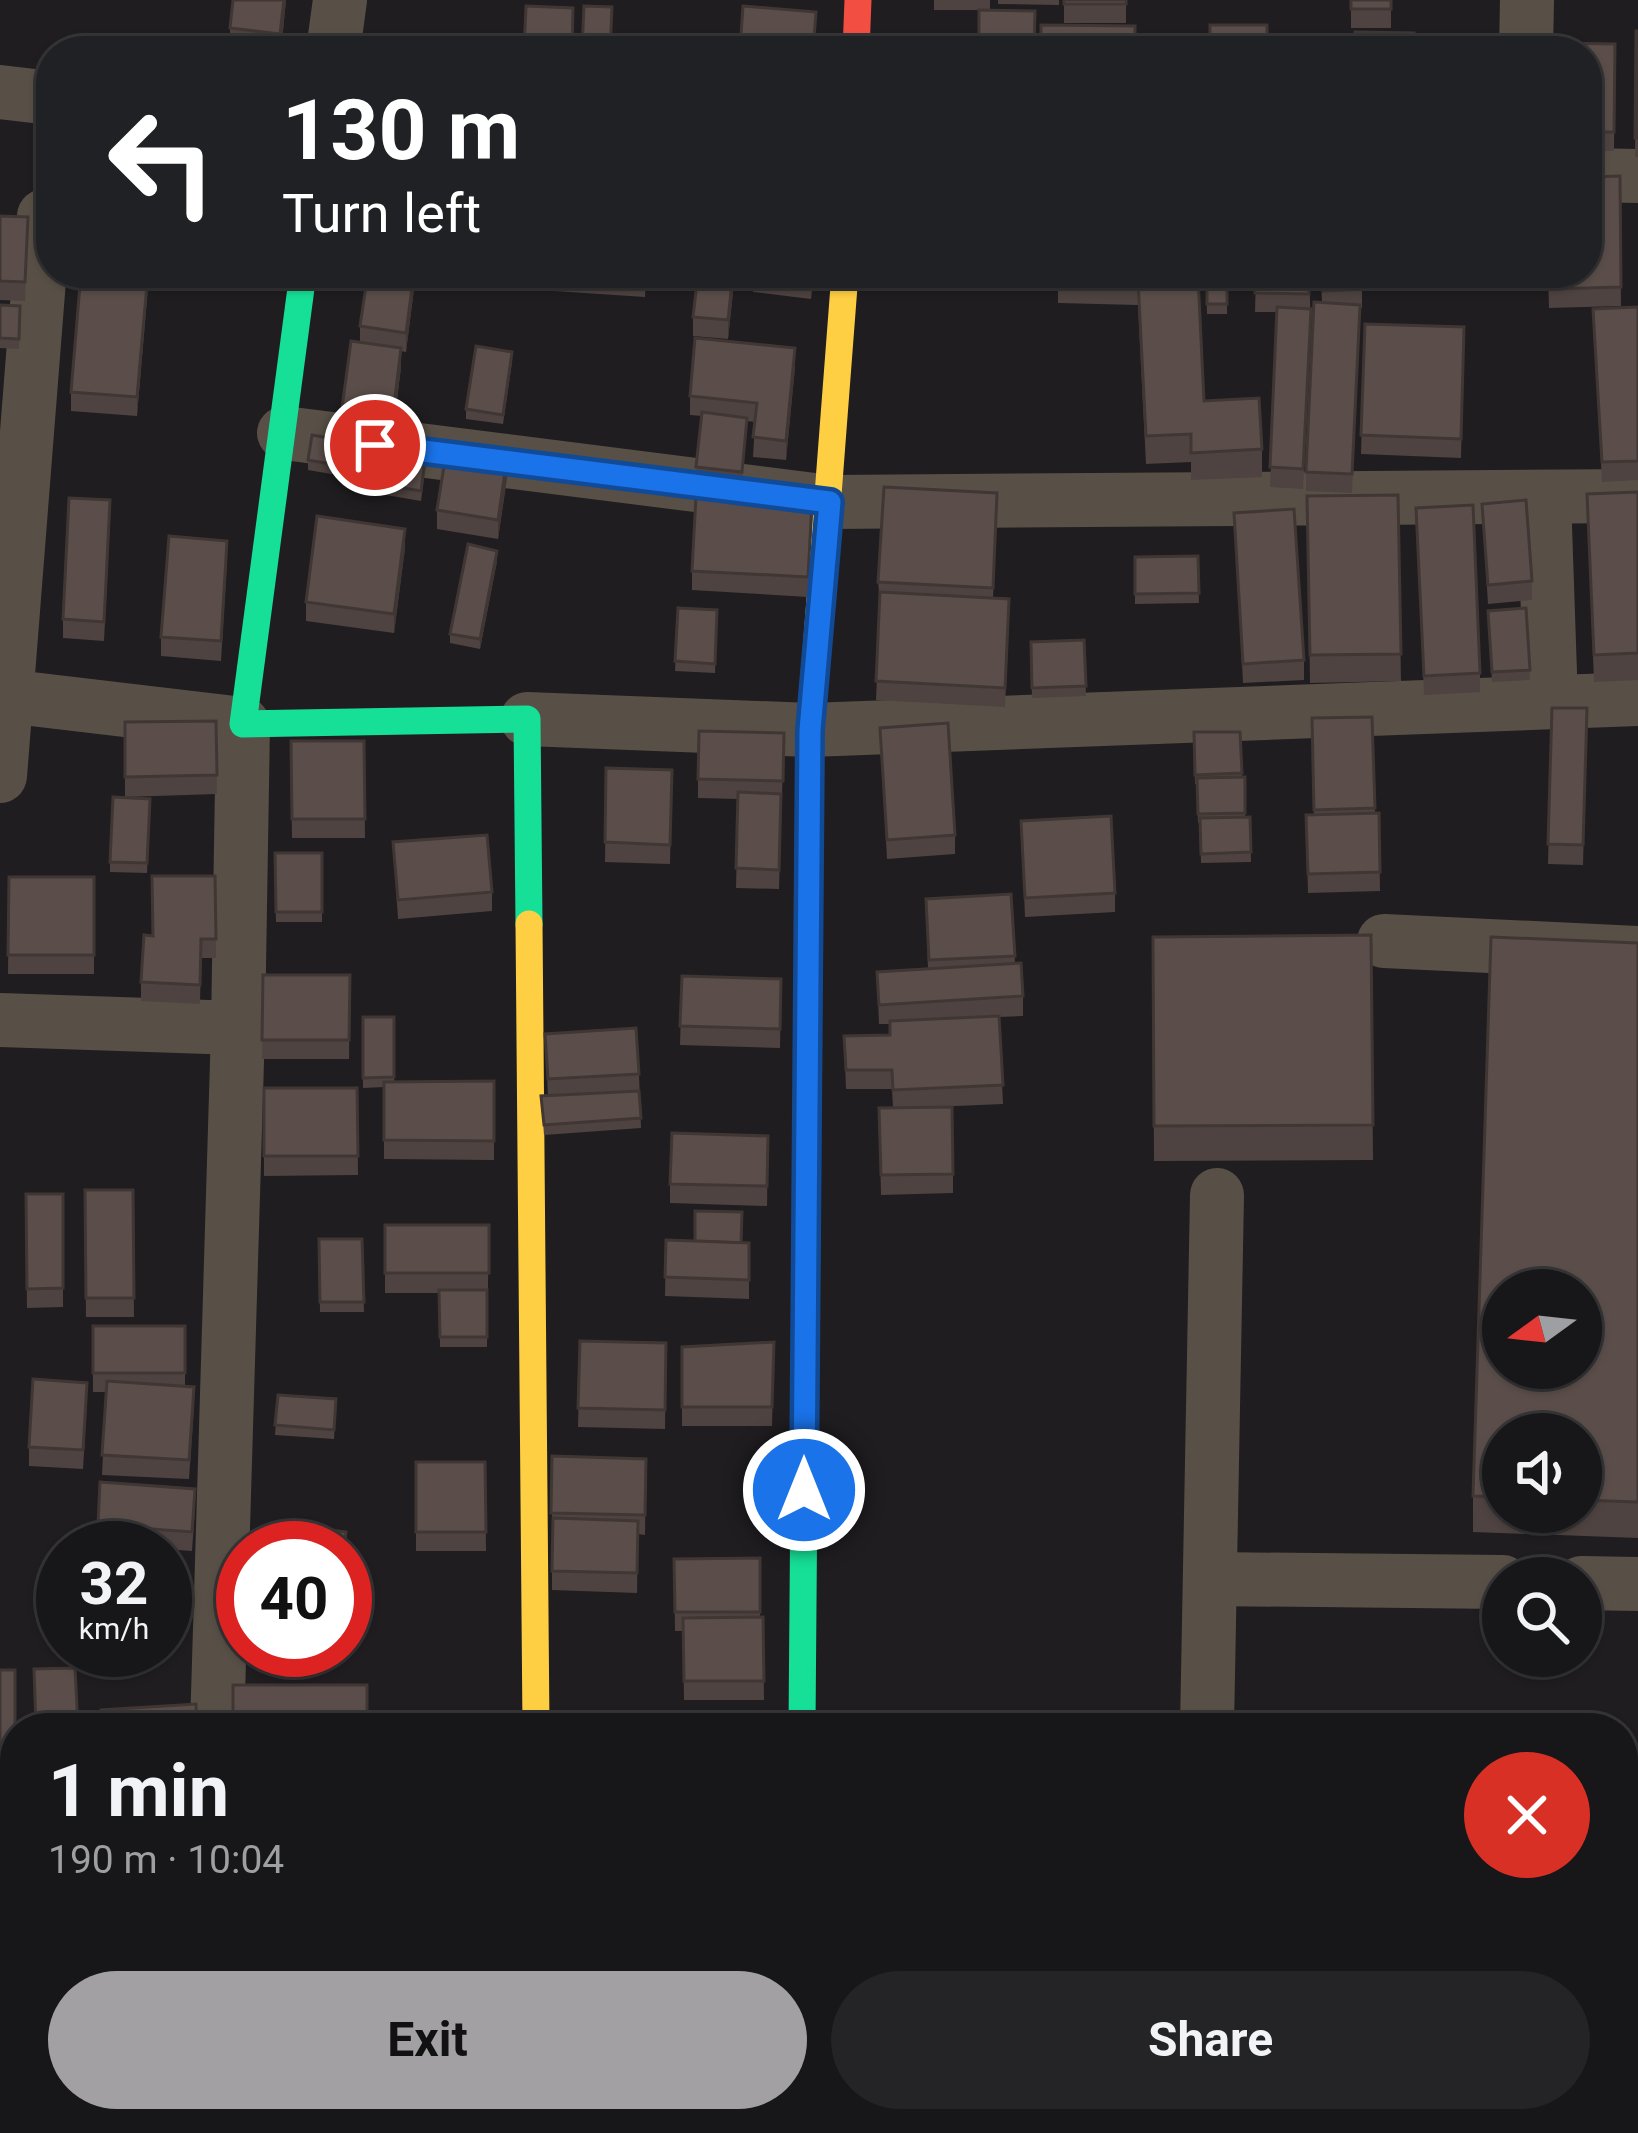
<!DOCTYPE html>
<html lang="en">
<head>
<meta charset="utf-8">
<style>
	:root { --surface:#171618; --page:#242325; --text:#f1f3f6; --muted:#9e9fa2; --line:#363537; --accent:#a2a0a3 }
	body { margin:0; font-family:Roboto,sans-serif; background:var(--page); color:var(--text); height:100vh; display:flex; flex-direction:column; font-size:45px; white-space:nowrap }
	* { box-sizing:border-box; margin:0 }
	p { font-size:39px; color:var(--muted) }
	.icon { flex:none; width:66px; height:66px; fill:none; stroke:currentColor; stroke-width:2; stroke-linecap:round; stroke-linejoin:round }
	.map { position:relative; flex:1; overflow:hidden }
	.panel { position:absolute; left:0px; top:1713px; width:1638px; height:420px; display:flex; flex-direction:column; background:var(--surface); border-radius:48px 48px 0 0; box-shadow:0 3px 9px #0004,0 0 0 3px var(--line) }
	.panel>* { flex:none }
	.hud { position:absolute; left:36px; top:36px; width:1566px; height:252px; border-radius:48px; box-shadow:0 3px 9px #0004,0 0 0 3px var(--line); background:#202124; color:#fff; overflow:hidden }
	.needle { width:78px; rotate:255deg }
	.tools { position:absolute; left:1482px; top:1269px; display:grid; gap:24px }
	.tools a { display:grid; place-items:center; width:120px; height:120px; border-radius:50%; background:var(--surface); box-shadow:0 3px 9px #0004,0 0 0 3px var(--line); font-size:60px }
	.speed { position:absolute; left:36px; top:1521px; display:flex; gap:24px; font-size:60px; font-weight:700; text-align:center }
	.speed>* { display:grid; place-content:center; width:156px; height:156px; border-radius:50%; background:var(--surface); box-shadow:0 3px 9px #0004,0 0 0 3px var(--line); line-height:1 }
	.speed small { font-size:30px; font-weight:400 }
	.speed .limit { border:18px solid #d22; background:#fff; color:#111 }
	.pin { position:absolute; display:grid; place-items:center; width:102px; height:102px; color:#fff; margin:-51px; border:6px solid #fff; border-radius:50%; box-shadow:0 3px 12px #0007 }
	.me { position:absolute; width:132px; margin:-66px; rotate:0deg; stroke-linejoin:round; filter:drop-shadow(0 0 9px #0008) }
	.turn { display:flex; align-items:center; gap:42px; height:252px; padding:0 48px; font-size:54px }
	.turn .icon { width:156px; height:156px; stroke-width:2.5 }
	.turn b { display:block; font-size:84px; line-height:102px }
	.round { display:grid; place-items:center; flex:none; width:126px; height:126px; border-radius:63px; background:var(--page) }
	.head { display:flex; align-items:center; justify-content:space-between; height:204px; padding:0 48px }
	h1 { font-size:72px; font-weight:700; line-height:90px }
	.primary-button { display:flex; gap:24px; margin-top:auto; padding:24px 48px }
	.primary-button a { flex:1; height:138px; border-radius:72px; background:var(--accent); color:#111; font-size:48px; font-weight:700; line-height:138px; text-align:center }
	.primary-button a+a { background:var(--page); color:var(--text) }
	.map>svg:first-child { display:block }
	.lines { fill:none; stroke-linecap:round; stroke-linejoin:round }
	.street { stroke:#585046; stroke-width:54 }
	.fast { stroke:#16e098; stroke-width:27 }
	.slow { stroke:#ffcf43; stroke-width:27 }
	.jam { stroke:#f24e42; stroke-width:27 }
	.wall { fill:#4e4340; fill-rule:evenodd }
	.shaded-wall { fill:#403734 }
	.building { fill:#5b4e4a; stroke:#403734; stroke-width:3; fill-rule:evenodd }
	.route-casing { stroke:#114b97; stroke-width:30 }
	.route { stroke:#1a73e8; stroke-width:21 }
</style>
</head>
<body>
<div class="map">
<svg width="1638" height="2133" viewBox="0 0 1638 2133">
	<rect width="100%" height="100%" fill="#1f1d20"/>
	<g class="lines">
		<g class="street">
			<polyline points="333,51 340,0"/>
			<polyline points="1526,51 1527,0"/>
			<polyline points="0,92 51,98"/>
			<polyline points="1587,175 1638,176"/>
			<polyline points="284,433 830,502 1638,496"/>
			<polyline points="1544,497 1551,702"/>
			<polyline points="527,719 810,730 1638,699"/>
			<polyline points="0,776 44,216"/>
			<polyline points="1384,941 1638,953"/>
			<polyline points="0,1020 238,1028 243,724 6,696"/>
			<polyline points="1210,1579 1503,1582"/>
			<polyline points="1581,1583 1638,1584"/>
			<polyline points="217,1728 238,1028"/>
			<polyline points="1207,1728 1217,1195"/>
			<polyline points="0,1862 15,1860"/>
			<polyline points="273,2118 274,2133"/>
			<polyline points="494,2133 608,2133"/>
			<polyline points="1368,2133 1370,2124 1615,2133"/>
		</g>
		<g class="fast">
			<polyline points="303,273 243,724 527,719 529,924"/>
			<polyline points="802,1728 807,1107"/>
		</g>
		<g class="slow">
			<polyline points="529,924 536,1728"/>
			<polyline points="807,1107 810,730 845,273"/>
			<polyline points="794,2133 795,2118"/>
		</g>
		<polyline class="jam" points="856,51 858,0"/>
	</g>
	<g class="wall">
		<polygon points="286,0 281,51 230,48 230,28"/>
		<rect x="934" y="0" width="56" height="10"/>
		<polygon points="998,0 1059,0 1059,5 998,4"/>
		<rect x="1064" y="0" width="62" height="23"/>
		<rect x="1351" y="0" width="40" height="28"/>
		<polygon points="1636,31 1638,31 1638,157 1635,157"/>
		<polygon points="1615,44 1614,151 1587,151 1587,51"/>
		<polygon points="1620,176 1621,306 1549,308 1548,273"/>
		<polygon points="0,216 28,217 25,301 0,300"/>
		<polygon points="149,273 137,416 71,411 71,392"/>
		<polygon points="414,273 416,273 406,352 401,351 401,367 393,434 342,427 342,408 360,342 360,326"/>
		<polygon points="445,273 512,273 512,280"/>
		<polygon points="554,273 646,273 645,297 554,291"/>
		<polygon points="735,273 728,339 693,336 693,317"/>
		<polygon points="753,273 814,273 811,299 753,292"/>
		<polygon points="1058,273 1153,279 1204,401 1262,449 1262,477 1191,480 1191,462 1146,464 1138,305 1058,303"/>
		<polygon points="1206,273 1227,273 1227,314 1207,314"/>
		<polygon points="1256,273 1309,273 1311,328 1303,489 1270,487 1277,312 1255,312"/>
		<polygon points="1321,273 1362,273 1362,308 1360,308 1352,493 1306,491 1306,472 1322,303"/>
		<polygon points="0,305 20,306 19,349 0,348"/>
		<polygon points="1638,307 1638,480 1602,482 1593,309"/>
		<polygon points="1365,324 1464,327 1461,458 1361,454"/>
		<polygon points="512,362 503,424 466,419 466,409"/>
		<polygon points="795,367 786,460 753,457 755,422 747,421 742,482 696,477 702,416 690,415 690,396"/>
		<polygon points="347,451 343,476 308,470 308,460"/>
		<polygon points="425,470 421,501 374,493 374,483"/>
		<polygon points="508,471 498,539 437,529 437,510"/>
		<polygon points="1638,492 1638,680 1594,682 1587,494"/>
		<polygon points="1398,495 1401,681 1310,683 1307,496"/>
		<polygon points="1482,504 1532,581 1532,600 1488,604"/>
		<polygon points="1416,508 1480,673 1480,692 1424,695"/>
		<polygon points="997,512 993,598 1009,618 1005,707 876,700 880,602 878,582"/>
		<polygon points="1234,513 1304,660 1304,680 1243,683"/>
		<polygon points="110,519 104,641 63,638 63,619"/>
		<polygon points="812,521 808,597 692,590 692,571"/>
		<polygon points="405,548 394,633 306,621 306,602"/>
		<polygon points="1198,556 1199,603 1135,604 1135,557"/>
		<polygon points="227,560 221,661 161,656 161,637"/>
		<polygon points="497,561 480,649 450,643 450,634"/>
		<polygon points="678,608 717,610 715,673 675,671"/>
		<polygon points="1526,608 1530,680 1492,682 1488,611"/>
		<polygon points="1084,640 1086,696 1032,698 1031,642"/>
		<polygon points="1552,708 1587,708 1583,865 1548,864"/>
		<polygon points="1372,717 1375,813 1379,813 1380,891 1308,893 1306,815 1314,815 1312,718"/>
		<polygon points="216,721 217,794 125,797 125,722"/>
		<polygon points="880,728 955,835 955,854 887,859"/>
		<polygon points="1194,732 1240,732 1242,777 1245,777 1245,817 1250,817 1251,862 1201,863 1200,823 1198,823 1197,784 1195,784"/>
		<polygon points="784,733 779,889 736,888 738,799 698,798 698,779"/>
		<polygon points="291,741 364,741 365,838 292,838"/>
		<polygon points="606,768 672,770 670,864 605,862"/>
		<polygon points="150,799 147,873 110,872 110,862"/>
		<polygon points="1021,821 1115,893 1115,912 1025,917"/>
		<polygon points="393,842 492,892 492,911 398,919"/>
		<polygon points="275,853 322,853 322,922 276,922"/>
		<polygon points="215,876 216,958 201,958 200,1004 141,1001 141,982 152,936"/>
		<polygon points="9,877 94,877 94,974 8,974"/>
		<polygon points="1011,894 1015,963 1023,996 1023,1016 999,1017 1003,1104 933,1107 953,1174 953,1193 881,1195 879,1108 893,1108 892,1089 846,1089 844,1036 890,1035 890,1024 879,1024 877,972 928,969 926,899"/>
		<polygon points="1371,935 1373,1160 1154,1161 1153,937"/>
		<path d="M1638,943v595l-165,-6v-36zM1503,1434h78v78h-78z"/>
		<polygon points="263,975 350,975 349,1059 262,1059"/>
		<polygon points="682,976 781,979 780,1048 680,1045"/>
		<polygon points="363,1017 394,1017 394,1082 494,1081 494,1160 384,1159 384,1087 363,1088"/>
		<polygon points="545,1034 639,1074 641,1128 544,1135 541,1096 548,1096"/>
		<polygon points="264,1088 357,1088 358,1175 264,1176"/>
		<polygon points="768,1136 767,1206 670,1203 670,1184"/>
		<polygon points="85,1190 133,1190 134,1317 86,1317"/>
		<polygon points="26,1194 63,1194 63,1307 27,1308"/>
		<polygon points="385,1225 489,1225 487,1347 440,1347 439,1293 385,1293"/>
		<polygon points="319,1239 362,1239 364,1312 320,1312"/>
		<polygon points="666,1240 749,1243 749,1299 665,1296"/>
		<polygon points="93,1326 185,1326 185,1386 194,1406 189,1479 102,1475 106,1392 93,1392"/>
		<polygon points="580,1341 666,1343 665,1429 578,1427"/>
		<polygon points="774,1342 772,1426 682,1426 682,1347"/>
		<polygon points="278,1395 336,1399 334,1439 275,1435"/>
		<polygon points="87,1402 83,1469 29,1466 29,1447"/>
		<polygon points="552,1456 646,1459 645,1535 638,1534 637,1593 552,1590"/>
		<polygon points="416,1462 485,1462 486,1551 416,1551"/>
		<polygon points="195,1508 192,1551 98,1544 98,1525"/>
		<polygon points="760,1558 760,1617 763,1617 764,1700 684,1700 683,1631 675,1631 674,1559"/>
		<polygon points="243,1578 243,1650 322,1650 321,1660 238,1653"/>
		<rect x="0" y="1670" width="15" height="112"/>
		<rect x="0" y="1883" width="15" height="89"/>
		<polygon points="0,1977 10,1977 12,2080 9,2080 0,2133"/>
	</g>
	<g class="shaded-wall">
		<polygon points="284,0 286,0 281,51 280,34"/>
		<polygon points="148,273 149,273 137,416 137,397"/>
		<polygon points="414,273 416,273 406,352 406,333"/>
		<polygon points="733,273 735,273 728,339 728,320"/>
		<polygon points="401,348 401,367 393,434 393,414"/>
		<polygon points="795,348 795,367 786,460 786,441"/>
		<polygon points="508,451 508,471 498,539 498,520"/>
		<polygon points="405,529 405,548 394,633 394,614"/>
		<polygon points="497,551 497,561 480,649 480,639"/>
	</g>
	<g class="building">
		<polygon points="233,0 284,0 280,34 230,28"/>
		<rect x="1064" y="0" width="62" height="4"/>
		<rect x="1351" y="0" width="40" height="9"/>
		<polygon points="526,6 573,8 572,51 524,51"/>
		<polygon points="584,6 612,7 610,51 582,51"/>
		<polygon points="743,6 816,12 813,51 740,51"/>
		<polygon points="979,10 1035,11 1034,51 979,51"/>
		<polygon points="1041,25 1135,26 1135,51 1041,51"/>
		<rect x="1210" y="25" width="57" height="26"/>
		<polygon points="1636,31 1638,31 1638,138 1635,138"/>
		<polygon points="1355,32 1414,33 1413,51 1355,51"/>
		<rect x="912" y="35" width="55" height="16"/>
		<polygon points="1552,43 1615,44 1614,132 1587,132 1587,51 1551,51"/>
		<polygon points="399,45 456,51 399,51"/>
		<polygon points="1620,176 1621,287 1549,289 1549,273 1587,273 1587,177"/>
		<polygon points="0,216 28,217 25,282 0,281"/>
		<polygon points="81,273 148,273 137,397 71,392"/>
		<polygon points="368,273 414,273 406,333 360,326"/>
		<polygon points="572,273 645,273 645,278"/>
		<polygon points="698,273 733,273 728,320 693,317"/>
		<polygon points="755,273 812,273 811,279"/>
		<polygon points="1058,273 1153,273 1153,279 1138,280 1138,286 1058,284"/>
		<rect x="1207" y="273" width="20" height="31"/>
		<polygon points="1256,273 1309,273 1309,294 1255,293"/>
		<polygon points="1322,273 1362,273 1362,289 1323,291"/>
		<polygon points="1198,277 1204,401 1259,398 1262,449 1191,453 1191,434 1146,436 1138,280"/>
		<polygon points="1314,302 1360,305 1352,474 1306,472"/>
		<polygon points="0,305 20,306 19,339 0,338"/>
		<polygon points="1277,307 1311,309 1303,469 1270,467"/>
		<polygon points="1638,307 1638,461 1602,462 1593,309"/>
		<polygon points="1365,324 1464,327 1461,439 1361,435"/>
		<polygon points="695,338 795,348 786,441 753,437 757,403 690,396"/>
		<polygon points="351,341 401,348 393,414 342,408"/>
		<polygon points="476,346 512,352 503,415 466,409"/>
		<polygon points="702,412 747,418 742,472 696,467"/>
		<polygon points="312,435 347,441 343,466 308,460"/>
		<polygon points="448,441 508,451 498,520 437,510"/>
		<polygon points="379,452 425,460 421,491 374,483"/>
		<polygon points="884,487 997,493 993,588 878,582"/>
		<polygon points="1638,492 1638,653 1594,655 1587,494"/>
		<polygon points="1398,495 1401,654 1310,655 1307,496"/>
		<polygon points="696,496 812,502 808,577 692,571"/>
		<polygon points="69,498 110,500 104,622 63,619"/>
		<polygon points="1526,500 1532,581 1488,585 1482,504"/>
		<polygon points="1473,505 1480,673 1424,676 1416,508"/>
		<polygon points="1294,509 1304,660 1243,664 1234,513"/>
		<polygon points="317,516 405,529 394,614 306,602"/>
		<polygon points="169,536 227,541 221,641 161,637"/>
		<polygon points="468,544 497,551 480,639 450,634"/>
		<polygon points="1198,556 1199,593 1135,594 1135,557"/>
		<polygon points="880,592 1009,599 1005,688 876,681"/>
		<polygon points="678,608 717,610 715,664 675,661"/>
		<polygon points="1526,608 1530,670 1492,672 1488,611"/>
		<polygon points="1084,640 1086,686 1032,688 1031,642"/>
		<polygon points="1552,708 1587,708 1583,845 1548,844"/>
		<polygon points="1372,717 1375,808 1314,810 1312,718"/>
		<polygon points="216,721 217,775 125,777 125,722"/>
		<polygon points="948,723 955,835 887,840 880,728"/>
		<polygon points="699,731 784,733 783,781 698,779"/>
		<polygon points="1194,732 1240,732 1242,773 1195,775"/>
		<polygon points="291,741 364,741 365,819 292,819"/>
		<polygon points="606,768 672,770 670,845 605,842"/>
		<polygon points="1245,777 1245,813 1198,814 1197,778"/>
		<polygon points="738,792 781,794 779,870 736,868"/>
		<polygon points="113,797 150,799 147,863 110,862"/>
		<polygon points="1379,813 1380,872 1308,874 1306,815"/>
		<polygon points="1111,816 1115,893 1025,898 1021,821"/>
		<polygon points="1250,817 1251,852 1201,854 1200,818"/>
		<polygon points="487,835 492,892 398,900 393,842"/>
		<polygon points="275,853 322,853 322,912 276,912"/>
		<polygon points="152,876 215,876 216,939 201,939 200,985 141,982 144,935 153,936"/>
		<polygon points="9,877 94,877 94,955 8,955"/>
		<polygon points="1011,894 1015,956 929,960 926,899"/>
		<polygon points="1371,935 1373,1125 1154,1126 1153,937"/>
		<path d="M1491,937l147,6v559l-57,-2v-66h-78v63l-30,-1zM1503,1290h78v78h-78z"/>
		<polygon points="1021,963 1023,996 879,1005 877,972"/>
		<polygon points="263,975 350,975 349,1040 262,1040"/>
		<polygon points="682,976 781,979 780,1029 680,1026"/>
		<polygon points="999,1016 1003,1085 893,1090 892,1070 846,1070 844,1036 890,1035 890,1021"/>
		<polygon points="363,1017 394,1017 394,1077 363,1078"/>
		<polygon points="636,1028 639,1074 548,1079 545,1034"/>
		<polygon points="494,1081 494,1141 384,1140 384,1082"/>
		<polygon points="264,1088 357,1088 358,1156 264,1156"/>
		<polygon points="639,1091 641,1118 544,1125 541,1096"/>
		<polygon points="952,1107 953,1174 881,1175 879,1108"/>
		<polygon points="672,1133 768,1136 767,1186 670,1184"/>
		<polygon points="85,1190 133,1190 134,1298 86,1298"/>
		<polygon points="26,1194 63,1194 63,1288 27,1289"/>
		<polygon points="695,1211 742,1212 741,1243 695,1241"/>
		<rect x="385" y="1225" width="104" height="48"/>
		<polygon points="319,1239 362,1239 364,1302 320,1302"/>
		<polygon points="666,1240 749,1243 749,1280 665,1277"/>
		<polygon points="439,1290 487,1290 487,1337 440,1337"/>
		<rect x="93" y="1326" width="92" height="47"/>
		<polygon points="580,1341 666,1343 665,1410 578,1408"/>
		<polygon points="774,1342 772,1407 682,1407 682,1347"/>
		<polygon points="33,1379 87,1383 83,1450 29,1447"/>
		<polygon points="107,1381 194,1387 189,1460 102,1455"/>
		<polygon points="278,1395 336,1399 334,1430 275,1425"/>
		<polygon points="552,1456 646,1459 645,1515 551,1513"/>
		<polygon points="416,1462 485,1462 486,1532 416,1532"/>
		<polygon points="100,1482 195,1489 192,1532 98,1525"/>
		<polygon points="553,1518 638,1521 637,1573 552,1571"/>
		<polygon points="316,1528 346,1532 344,1548 313,1548"/>
		<polygon points="760,1558 760,1612 675,1612 674,1559"/>
		<polygon points="243,1578 243,1634 238,1634"/>
		<polygon points="763,1617 764,1681 684,1681 683,1618"/>
		<polygon points="75,1668 78,1728 36,1728 34,1669"/>
		<rect x="0" y="1670" width="15" height="93"/>
		<rect x="233" y="1685" width="134" height="43"/>
		<polygon points="196,1704 197,1728 102,1728 101,1710"/>
		<polygon points="407,1719 487,1720 487,1728 408,1728"/>
		<polygon points="759,1721 759,1728 665,1728 665,1724"/>
		<rect x="0" y="1883" width="15" height="70"/>
		<polygon points="0,1977 10,1977 12,2061 0,2061"/>
		<polygon points="0,2075 9,2075 10,2133 0,2133"/>
		<polygon points="48,2118 77,2118 76,2133 47,2133"/>
		<polygon points="117,2118 169,2118 170,2133 117,2133"/>
		<rect x="202" y="2118" width="49" height="15"/>
		<polygon points="1452,2118 1469,2118 1638,2133 1441,2133"/>
	</g>
	<g class="lines">
		<defs>
			<polyline id="route" points="375,445 830,502 810,730 804,1490"/>
		</defs>
		<use href="#route" class="route-casing"/>
		<use href="#route" class="route"/>
	</g>
</svg>
<div class="tools">
<a><svg class="needle" viewBox="-14 -14 28 28"><path d="M0-13l5 13h-10z" fill="#e53935"/><path d="M0 13l5-13h-10z" fill="#9e9fa2"/></svg></a>
<a><svg class="icon" aria-label="sound" viewBox="0 0 24 24"><path d="M4 9h4l5-4v14l-5-4H4zM17 9q2 3 0 6"/></svg></a>
<a><svg class="icon" aria-label="search" viewBox="0 0 24 24"><circle cx="10" cy="10" r="6"/><path d="M15 15l6 6"/></svg></a>
</div>
<div class="speed"><div>32<small>km/h</small></div><div class="limit">40</div></div>
<div class="pin" style="left:375px;top:445px;background:#d93025"><svg class="icon" aria-label="arrive" viewBox="0 0 24 24"><path d="M6 21V4h12l-3 4 3 4H6"/></svg></div>
<svg class="me" style="left:804px;top:1490px" viewBox="-20 -20 40 40"><circle r="17" fill="#1a73e8" stroke="#fff" stroke-width="3"/><path d="M0-11L8 9 0 5-8 9z" fill="#fff"/></svg>
<div class="hud">
<div class="turn"><svg class="icon" aria-label="left" viewBox="0 0 24 24"><path d="M17 20v-9H6M10 6l-5 5 5 5"/></svg><div><b>130 m</b>Turn left</div></div>
</div>
<section class="panel">
<div class="head"><div><h1>1 min</h1><p>190 m · 10:04</p></div><a class="round" style="background:#d93025;color:#fff"><svg class="icon" aria-label="close" viewBox="0 0 24 24"><path d="M6 6l12 12M18 6L6 18"/></svg></a></div>
<div class="primary-button"><a>Exit</a><a>Share</a></div>
</section>
</div>
</body>
</html>
